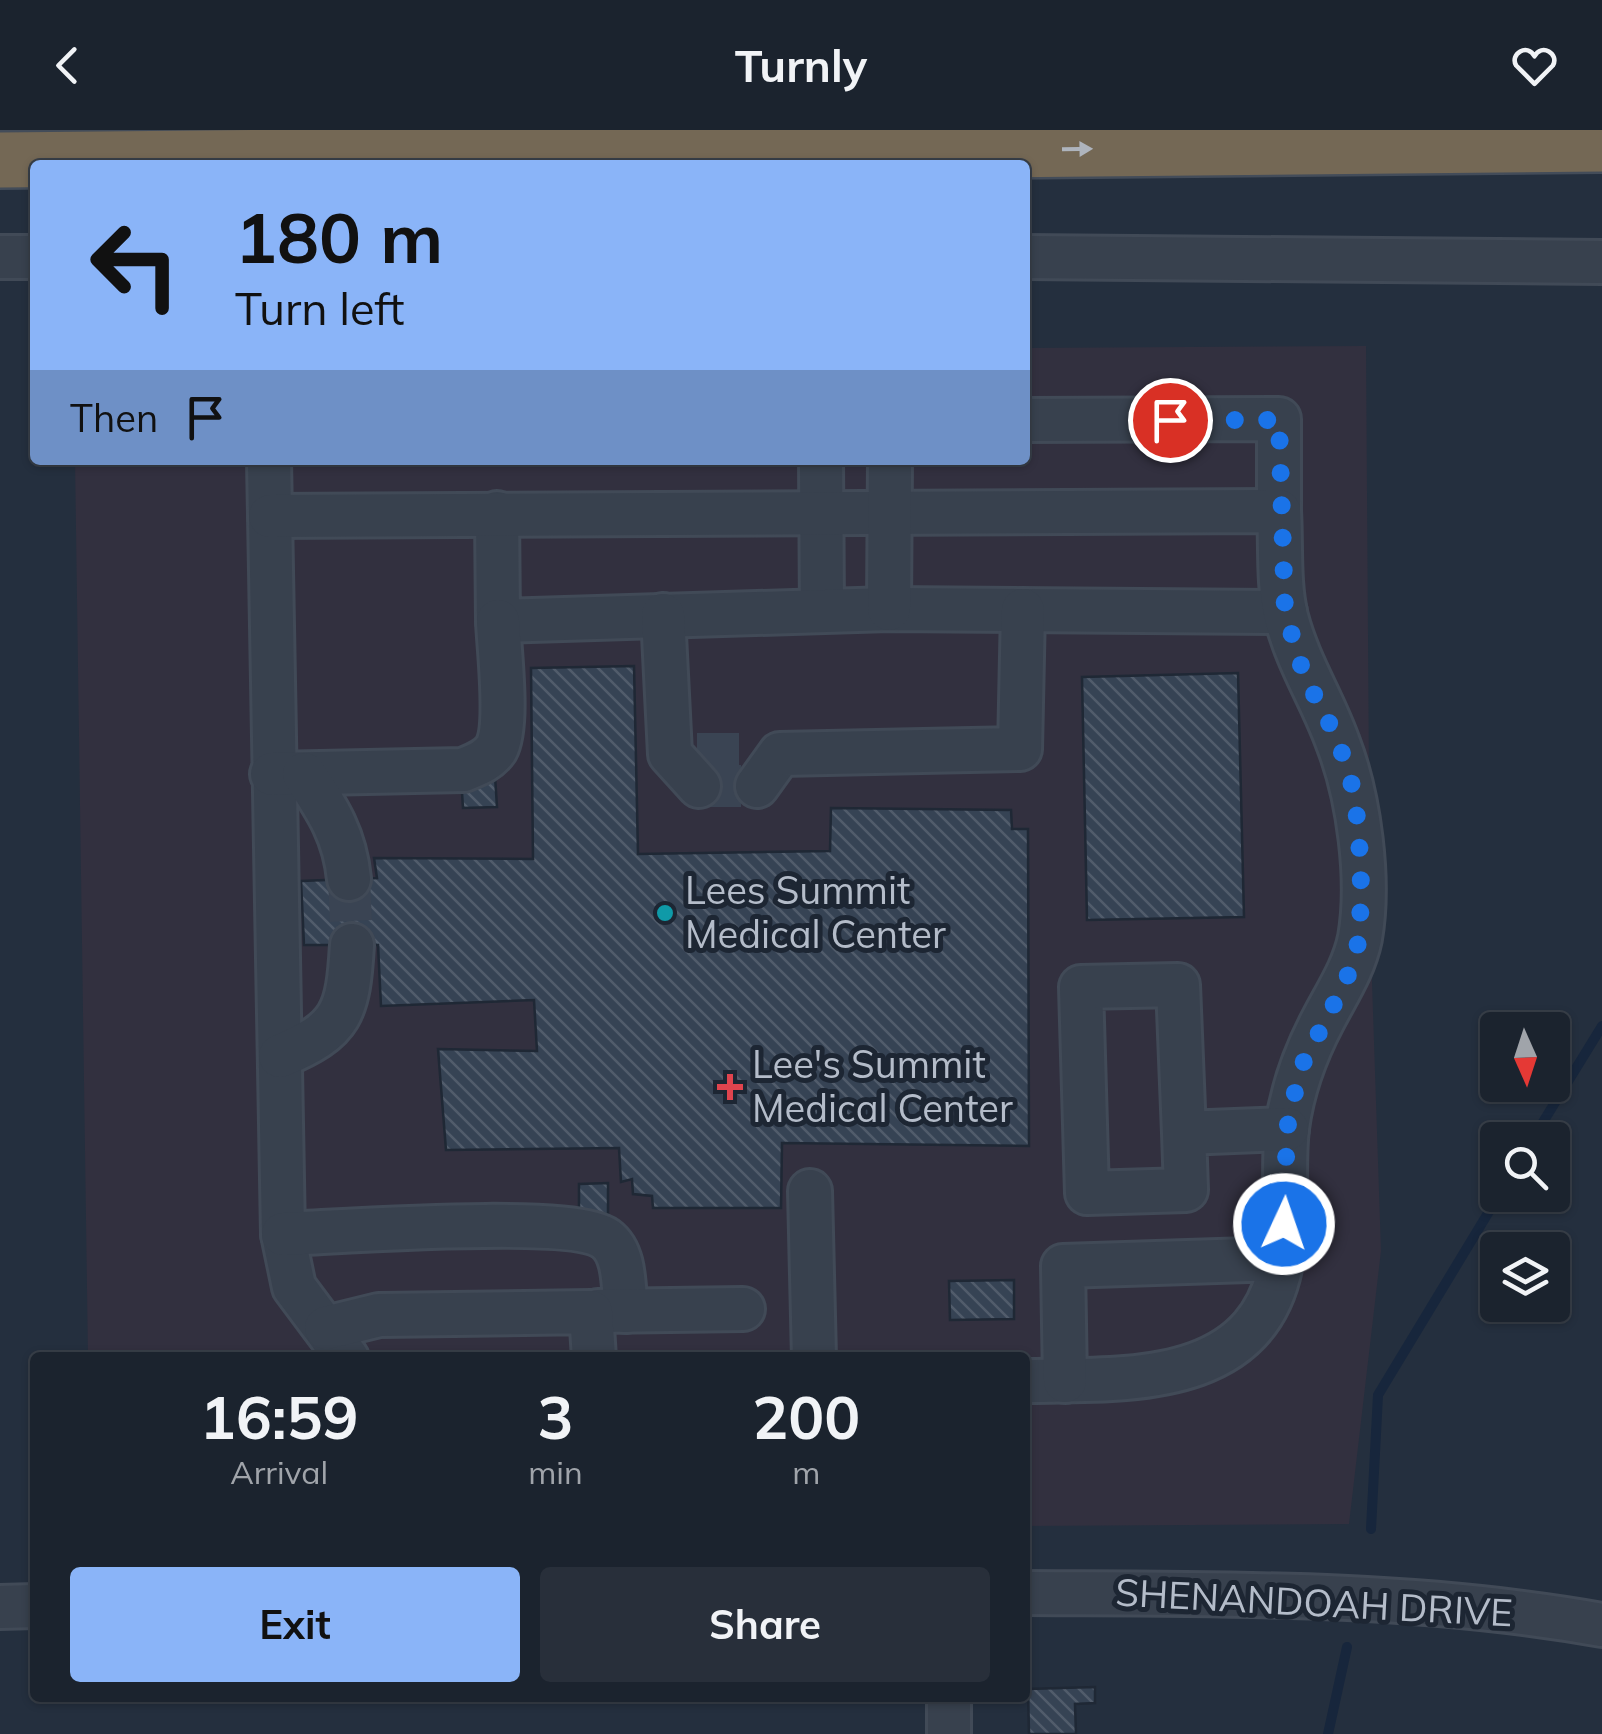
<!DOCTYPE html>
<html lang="en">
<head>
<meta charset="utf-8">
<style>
	:root { --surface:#1b232e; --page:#282f3a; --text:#f1f3f6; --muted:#a0a4aa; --line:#39404a; --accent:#8ab4f8 }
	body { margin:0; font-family:Mulish,sans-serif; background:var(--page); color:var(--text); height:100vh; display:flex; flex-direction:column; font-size:38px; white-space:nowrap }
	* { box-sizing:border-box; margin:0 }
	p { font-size:32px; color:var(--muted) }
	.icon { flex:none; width:55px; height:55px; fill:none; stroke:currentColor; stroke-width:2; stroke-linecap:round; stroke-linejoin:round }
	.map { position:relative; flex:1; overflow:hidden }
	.panel { position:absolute; left:30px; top:1222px; width:1000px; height:350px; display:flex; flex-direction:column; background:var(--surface); border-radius:10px; box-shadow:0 2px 8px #0004,0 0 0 2px var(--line) }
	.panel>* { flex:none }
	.hud { position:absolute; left:30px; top:30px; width:1000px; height:305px; border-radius:10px; box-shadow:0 2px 8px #0004,0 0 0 2px var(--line); background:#8ab4f8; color:#111; overflow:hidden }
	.needle { width:65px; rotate:177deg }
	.controls { position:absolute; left:1480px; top:882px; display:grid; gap:20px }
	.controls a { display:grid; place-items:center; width:90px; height:90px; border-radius:10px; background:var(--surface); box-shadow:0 2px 8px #0004,0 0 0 2px var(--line); font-size:50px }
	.pin { position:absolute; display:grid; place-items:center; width:85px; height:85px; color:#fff; margin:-42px; border:5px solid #fff; border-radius:50%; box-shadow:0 2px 10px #0007 }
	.me { position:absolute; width:110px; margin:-55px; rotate:3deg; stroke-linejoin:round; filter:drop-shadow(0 0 8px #0008) }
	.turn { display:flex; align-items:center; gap:35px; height:210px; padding:0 40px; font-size:45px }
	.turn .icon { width:130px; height:130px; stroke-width:2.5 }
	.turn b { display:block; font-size:70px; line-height:85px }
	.then { display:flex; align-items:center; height:95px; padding:0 40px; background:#0003; gap:20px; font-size:38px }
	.eta { display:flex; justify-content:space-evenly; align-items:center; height:170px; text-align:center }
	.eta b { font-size:60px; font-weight:700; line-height:70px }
	.button { display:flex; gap:20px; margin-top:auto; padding:20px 40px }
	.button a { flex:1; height:115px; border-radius:10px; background:var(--accent); color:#111; font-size:40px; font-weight:700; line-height:115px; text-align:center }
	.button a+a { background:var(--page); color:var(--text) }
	header { display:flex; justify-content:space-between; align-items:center; height:130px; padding:0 40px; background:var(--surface); font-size:45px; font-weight:700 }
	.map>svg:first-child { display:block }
	.medical { fill:#32303f }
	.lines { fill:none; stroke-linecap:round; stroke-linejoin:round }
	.stream { stroke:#17263c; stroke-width:10 }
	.building { fill:url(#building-back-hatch); stroke:#1f2835; stroke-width:2.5 }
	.minor-tunnel { stroke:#3a4453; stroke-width:42; stroke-dasharray:42 21; stroke-linecap:butt }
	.minor-casing { stroke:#414a57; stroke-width:48 }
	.highway-casing { stroke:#434c59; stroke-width:60 }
	.minor { stroke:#38414e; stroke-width:42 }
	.highway { stroke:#746855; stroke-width:55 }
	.oneway { fill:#aeb4bd }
	.route { stroke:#1a73e8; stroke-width:18; stroke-dasharray:0 32.4 }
	.culture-dot { fill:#0f9aa8; stroke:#1d2633; stroke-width:4 }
	.health-dot { fill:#e0444e; stroke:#1d2633; stroke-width:4 }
	.labels { text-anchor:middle; stroke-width:10; stroke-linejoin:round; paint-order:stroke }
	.poi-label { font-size:38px; fill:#b4bcc9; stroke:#1d2633; text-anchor:start }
	.street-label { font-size:38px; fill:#b4bcc9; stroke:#1d2633 }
</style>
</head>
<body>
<header><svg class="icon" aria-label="back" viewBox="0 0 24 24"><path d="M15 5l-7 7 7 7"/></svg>Turnly<svg class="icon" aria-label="heart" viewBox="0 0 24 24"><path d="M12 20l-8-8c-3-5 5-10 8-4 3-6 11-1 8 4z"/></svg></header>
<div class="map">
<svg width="1602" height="1604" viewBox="0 0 1602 1604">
	<defs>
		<pattern id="building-back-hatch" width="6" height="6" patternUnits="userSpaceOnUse" patternTransform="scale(2.5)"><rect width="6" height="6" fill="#364354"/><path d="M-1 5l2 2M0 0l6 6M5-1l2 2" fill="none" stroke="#515c6b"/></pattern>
	</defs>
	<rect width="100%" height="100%" fill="#242f3e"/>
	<polygon class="medical" points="1366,216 1370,792 1381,1121 1349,1394 1025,1396 1025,1228 88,1227 75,330 1025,330 1025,218"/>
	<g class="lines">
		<g class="stream">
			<polyline points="1532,1010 1602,896"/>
			<polyline points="1371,1399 1378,1265 1499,1065"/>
			<polyline points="1328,1604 1347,1517"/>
		</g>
	</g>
	<g class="building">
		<polygon points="634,536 638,724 830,721 831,678 1011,680 1012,699 1028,699 1029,1016 782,1013 781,1078 653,1078 652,1066 633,1064 632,1049 621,1052 619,1018 446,1020 438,919 537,921 534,870 381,876 378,815 304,815 301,751 377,748 374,728 533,729 531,538"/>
		<polygon points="1238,543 1244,787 1087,790 1082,547"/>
		<polygon points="495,646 497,677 463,678 461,647"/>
		<polygon points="608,1053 608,1086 579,1086 579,1054"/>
		<polygon points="1014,1150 1014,1189 950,1190 949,1151"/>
		<polygon points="1095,1557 1095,1573 1075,1574 1076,1604 1029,1604 1028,1559"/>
	</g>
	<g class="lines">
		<g class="minor-tunnel">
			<polyline points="697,624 756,624"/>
			<polyline points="699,656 757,656"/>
			<polyline points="349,749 352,815"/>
		</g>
		<defs>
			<g id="minor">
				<polyline points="0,127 35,127"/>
				<polyline points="1025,127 1602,132"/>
				<polyline points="1025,290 1279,289 1279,381"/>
				<polyline points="269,330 283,1104 294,1157 347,1228"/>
				<polyline points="821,330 822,480"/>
				<polyline points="497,383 498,491 889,479 1285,482"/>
				<path d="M270,386l1009,-5c2,34 -1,73 7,106 13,49 36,81 52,126 21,54 32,137 22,195 -6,30 -23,55 -37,82 -18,34 -31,70 -36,108 -5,42 2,86 -5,129 -20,132 -154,122 -257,124"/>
				<polyline points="889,479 890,330"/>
				<polyline points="663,485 670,624 699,656"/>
				<path d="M272,644l191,-4c12,-5 25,-9 33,-21 13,-23 3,-100 2,-128"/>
				<path d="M304,644c24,36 41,62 45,105"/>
				<polyline points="757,656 780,624 1020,619 1023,480"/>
				<path d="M280,926c63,-26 68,-44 72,-111"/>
				<polyline points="1184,1003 1186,1060 1087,1063 1081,857 1178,855 1184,1003 1287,999"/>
				<polyline points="810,1061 814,1228"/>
				<path d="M283,1104c55,-2 289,-20 323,5 20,15 17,49 20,72"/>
				<polyline points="598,1181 743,1179"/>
				<polyline points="326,1198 379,1185 591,1182 594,1228"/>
				<polyline points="1065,1251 1063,1136 1282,1129"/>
				<path d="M1025,1463c193,1 387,-2 577,32"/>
				<polyline points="0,1477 35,1476"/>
				<polyline points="949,1568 949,1604"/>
			</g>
			<polyline id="highway" points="0,30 1602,14"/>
		</defs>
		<use href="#minor" class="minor-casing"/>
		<use href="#highway" class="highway-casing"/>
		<use href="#minor" class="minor"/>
		<use href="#highway" class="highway"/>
	</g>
	<defs><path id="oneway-solid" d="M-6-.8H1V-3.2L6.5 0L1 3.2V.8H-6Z" transform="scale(2.5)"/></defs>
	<use class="oneway" href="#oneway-solid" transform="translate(1077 19) rotate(-1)"/>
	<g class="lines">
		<polyline class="route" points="1170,290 1279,290 1285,482 1304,545 1338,610 1355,665 1361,736 1360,807 1346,851 1300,939 1287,999 1284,1094"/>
	</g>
	<circle class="culture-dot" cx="665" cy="783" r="10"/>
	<path class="health-dot" d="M725 942h10v10h10v10h-10v10h-10v-10h-10v-10h10z"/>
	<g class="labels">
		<g class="poi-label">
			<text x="685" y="774">Lees Summit<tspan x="685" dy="44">Medical Center</tspan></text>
			<text x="752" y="948">Lee's Summit<tspan x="752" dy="44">Medical Center</tspan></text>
		</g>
		<g class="street-label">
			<text transform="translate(1314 1473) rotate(3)" y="13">SHENANDOAH DRIVE</text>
		</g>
	</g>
</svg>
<div class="controls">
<a><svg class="needle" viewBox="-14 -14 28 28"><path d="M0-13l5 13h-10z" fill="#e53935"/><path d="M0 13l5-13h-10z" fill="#a0a4aa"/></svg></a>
<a><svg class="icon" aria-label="search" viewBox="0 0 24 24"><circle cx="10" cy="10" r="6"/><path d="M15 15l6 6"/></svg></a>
<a><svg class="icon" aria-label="layers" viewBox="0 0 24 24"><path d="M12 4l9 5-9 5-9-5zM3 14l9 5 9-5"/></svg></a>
</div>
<div class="pin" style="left:1170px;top:290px;background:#d93025"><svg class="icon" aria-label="arrive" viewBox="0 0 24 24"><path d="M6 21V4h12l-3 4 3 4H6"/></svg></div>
<svg class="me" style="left:1284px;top:1094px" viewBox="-20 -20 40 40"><circle r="17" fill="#1a73e8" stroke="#fff" stroke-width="3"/><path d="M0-11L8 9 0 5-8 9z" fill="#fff"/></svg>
<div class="hud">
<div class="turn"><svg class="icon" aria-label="left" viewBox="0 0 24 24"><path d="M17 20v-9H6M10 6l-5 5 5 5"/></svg><div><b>180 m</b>Turn left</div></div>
<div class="then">Then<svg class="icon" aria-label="arrive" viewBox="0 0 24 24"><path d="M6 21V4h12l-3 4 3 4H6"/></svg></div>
</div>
<section class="panel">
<div class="eta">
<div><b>16:59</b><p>Arrival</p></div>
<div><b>3</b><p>min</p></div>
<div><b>200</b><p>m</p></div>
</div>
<div class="button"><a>Exit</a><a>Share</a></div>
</section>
</div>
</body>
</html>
